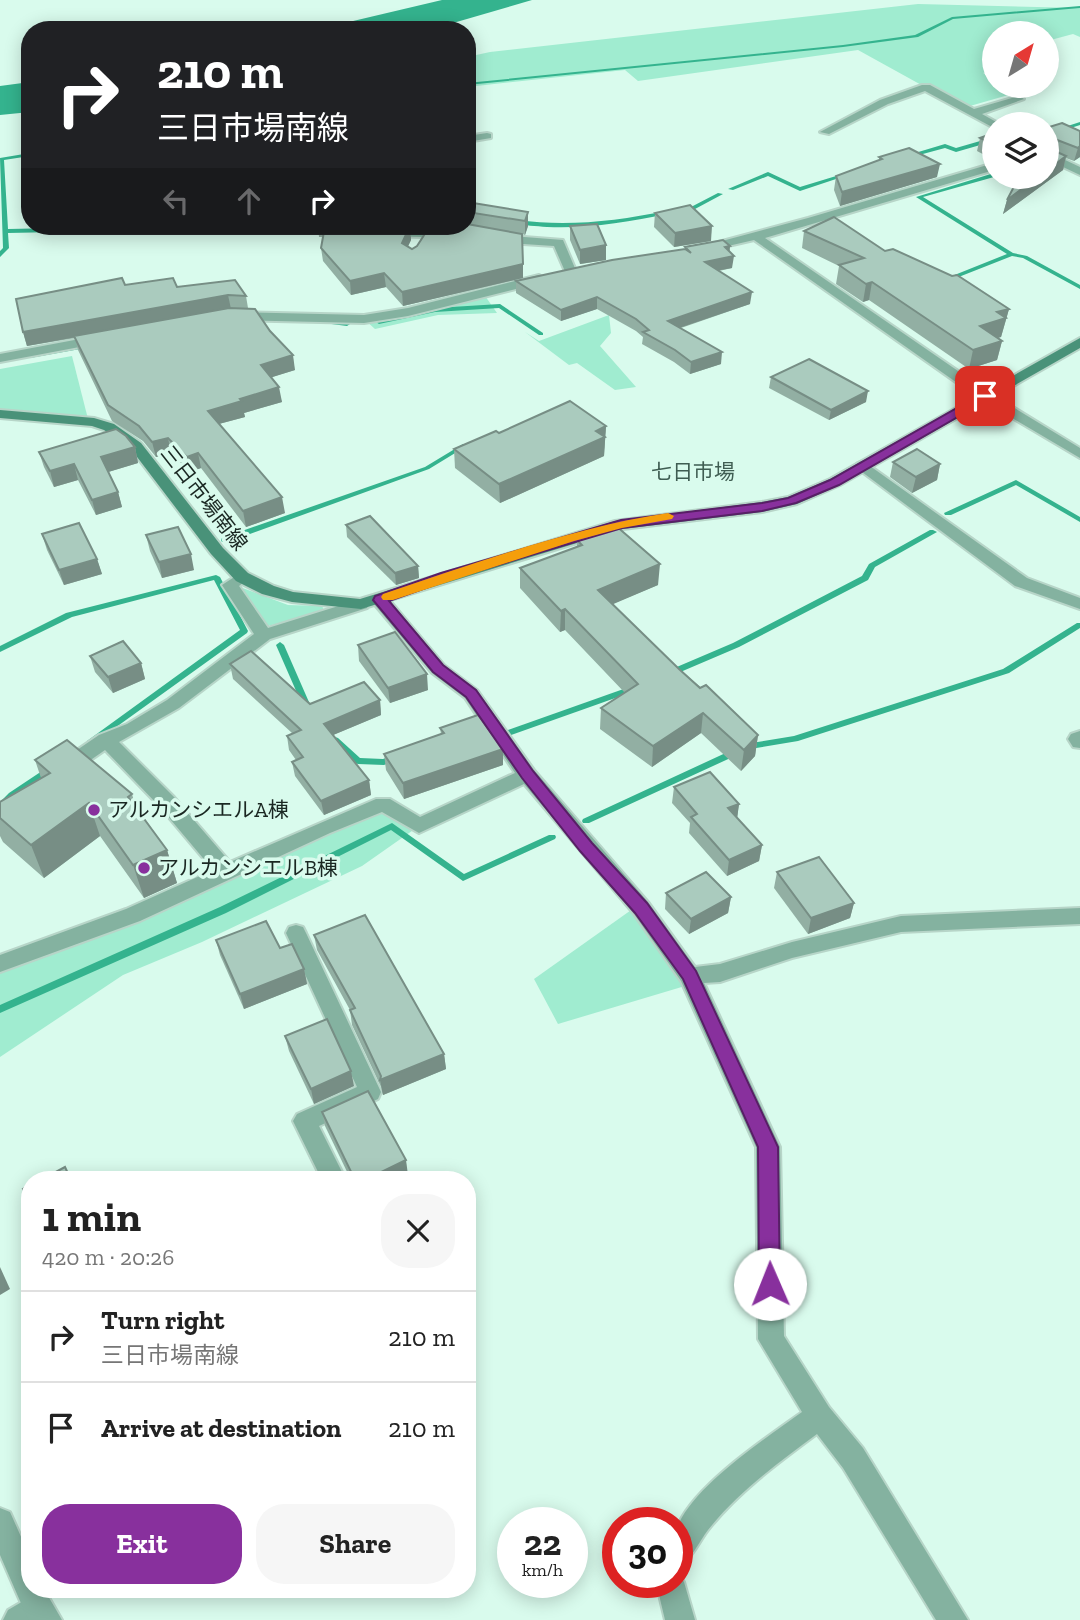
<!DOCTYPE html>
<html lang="en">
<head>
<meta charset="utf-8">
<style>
	:root { --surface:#fff; --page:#f6f6f6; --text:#222; --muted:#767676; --line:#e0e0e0; --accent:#88309d }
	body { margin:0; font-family:"Zilla Slab","Noto Sans JP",serif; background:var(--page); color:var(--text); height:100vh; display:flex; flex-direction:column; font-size:26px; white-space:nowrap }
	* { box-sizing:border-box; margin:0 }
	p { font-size:23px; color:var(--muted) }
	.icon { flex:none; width:38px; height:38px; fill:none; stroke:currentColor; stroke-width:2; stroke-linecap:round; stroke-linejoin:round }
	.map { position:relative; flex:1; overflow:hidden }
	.drawer { position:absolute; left:21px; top:1171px; width:455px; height:427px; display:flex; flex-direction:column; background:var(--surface); border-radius:28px; box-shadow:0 4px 18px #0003 }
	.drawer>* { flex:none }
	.top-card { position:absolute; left:21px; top:21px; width:455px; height:214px; border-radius:28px; box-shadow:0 4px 18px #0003; background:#202124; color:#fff; overflow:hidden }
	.needle { width:46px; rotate:37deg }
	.tools { position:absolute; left:982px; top:21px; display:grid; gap:14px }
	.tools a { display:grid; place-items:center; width:77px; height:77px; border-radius:50%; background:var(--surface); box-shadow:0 4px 18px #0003; font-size:35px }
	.speed { position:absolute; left:497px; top:1507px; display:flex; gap:14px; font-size:35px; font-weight:700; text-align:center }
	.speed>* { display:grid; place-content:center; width:91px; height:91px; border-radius:50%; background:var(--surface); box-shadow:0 4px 18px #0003; line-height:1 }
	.speed small { font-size:18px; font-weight:400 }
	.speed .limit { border:10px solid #d22; background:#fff; color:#111 }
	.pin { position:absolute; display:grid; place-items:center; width:60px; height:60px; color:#fff; margin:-30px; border-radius:14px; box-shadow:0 4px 10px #0006 }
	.me { position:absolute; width:77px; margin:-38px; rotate:359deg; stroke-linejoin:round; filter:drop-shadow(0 0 5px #0008) }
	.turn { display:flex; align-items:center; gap:24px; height:147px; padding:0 21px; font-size:32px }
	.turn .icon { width:91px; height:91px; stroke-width:2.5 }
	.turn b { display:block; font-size:49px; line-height:60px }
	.lanes { display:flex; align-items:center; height:66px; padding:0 21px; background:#0003; justify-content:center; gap:35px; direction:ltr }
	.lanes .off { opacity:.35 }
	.round { display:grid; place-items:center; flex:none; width:74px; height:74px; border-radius:28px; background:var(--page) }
	.overview { display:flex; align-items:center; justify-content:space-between; height:119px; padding:0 21px }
	h1 { font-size:42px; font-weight:700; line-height:52px }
	.action { display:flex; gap:14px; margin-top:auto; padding:14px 21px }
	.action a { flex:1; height:80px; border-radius:28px; background:var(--accent); color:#fff; font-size:28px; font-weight:700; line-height:80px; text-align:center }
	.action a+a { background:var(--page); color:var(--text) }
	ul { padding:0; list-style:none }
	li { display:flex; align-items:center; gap:21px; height:91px; padding:0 21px; border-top:2px solid var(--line) }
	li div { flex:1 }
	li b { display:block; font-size:26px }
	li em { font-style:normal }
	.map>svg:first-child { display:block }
	.green { fill:#a0ecd0 }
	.water { fill:#34b38e }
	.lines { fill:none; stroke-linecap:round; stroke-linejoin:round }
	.stream { fill:#34b38e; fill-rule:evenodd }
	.minor-casing { stroke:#b7d5c8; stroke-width:4 }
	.tertiary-casing { stroke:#b7d5c8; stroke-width:4 }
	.secondary-casing { stroke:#b7d5c8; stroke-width:4 }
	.minor { fill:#84b2a0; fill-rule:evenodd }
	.tertiary { fill:#84b2a0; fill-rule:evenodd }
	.secondary { fill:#499279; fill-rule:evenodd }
	.wall { fill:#92afa3 }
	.shaded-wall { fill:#778e85 }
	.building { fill:#aacbbe; stroke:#778e85; stroke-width:2 }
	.route { fill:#88309d; stroke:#581f66; stroke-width:2 }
	.slow { fill:#f59e0b }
	.poi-dot { fill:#88309d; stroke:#d9fbed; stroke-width:2.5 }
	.labels { text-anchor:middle; stroke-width:7; stroke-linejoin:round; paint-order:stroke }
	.far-quarter-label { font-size:21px; fill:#3f5d52; stroke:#d9fbed }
	.street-label { font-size:21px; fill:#1a2722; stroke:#d9fbed }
	.poi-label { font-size:21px; fill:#1a2722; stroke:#d9fbed; text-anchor:start }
</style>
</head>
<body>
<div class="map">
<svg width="1080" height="1620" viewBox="0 0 1080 1620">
	<rect width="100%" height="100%" fill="#d9fbed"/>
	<g class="green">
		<polygon points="918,4 1080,8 1080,37 1073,34 1047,41 1046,33 994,33 994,69 983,73 994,79 994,86 1007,86 1019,92 963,108 858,50 638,81 625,70 467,87 467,57 490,52"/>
		<polygon points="483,293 497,313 438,315 375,329 364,319"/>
		<polygon points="609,315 611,333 600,346 636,387 615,390 577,363 569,365 525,332 539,341"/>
		<polygon points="72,356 88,419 0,412 0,369"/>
		<polygon points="240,587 288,605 322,606 325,612 259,628 233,591"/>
		<polygon points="383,804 419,826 362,866 202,942 123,975 0,1057 0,964"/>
		<polygon points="634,908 685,986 558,1024 534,979"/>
	</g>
	<g class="water">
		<polygon points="442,0 532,0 429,30 315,30"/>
		<polygon points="30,82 30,112 0,115 0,86"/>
	</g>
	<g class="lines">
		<g class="stream">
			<polygon points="1080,6 1080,8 953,19 918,37 843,47 467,85 467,83 843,45 915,35 952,17"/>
			<polygon points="1080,122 1080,125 1046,136 1046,133"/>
			<polygon points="994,137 994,141 956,152 945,148 908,158 905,156 945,144 956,148"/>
			<polygon points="30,153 30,156 4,160 8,229 57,228 60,230 57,232 8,233 9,248 0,257 0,251 3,248 0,158"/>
			<polygon points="768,172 800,187 846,173 851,174 800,191 768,176 733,190 728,189"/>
			<polygon points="994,173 994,177 923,197 1013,253 1027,256 1080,285 1080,289 1023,258 1012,256 951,280 947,280 947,278 1007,254 916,197"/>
			<polygon points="718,193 723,194 695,209 683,212 680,210 691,207"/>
			<path d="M666,211l3,2 -1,1c-40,8 -81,15 -121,13 -11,-1 -23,-1 -33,-5l3,-2c51,7 99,1 149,-9z"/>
			<polygon points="82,226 132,226 129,228 84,229 81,227"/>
			<polygon points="500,304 543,333 543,335 539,335 499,308 435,312 379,324 376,322 435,308"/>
			<polygon points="318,319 347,322 350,324 347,326 316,322 316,320"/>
			<polygon points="89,344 92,346 91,347 30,358 27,356 30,354"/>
			<polygon points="463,444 465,445 465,447 429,469 228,542 222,542 221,540 222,538 425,467"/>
			<polygon points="1016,480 1080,517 1080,522 1016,485 951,515 945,515 944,513"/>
			<polygon points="930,530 933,530 937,532 875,567 868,580 739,647 671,676 668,677 664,674 665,672 733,643 862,576 869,564"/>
			<polygon points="216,575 220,577 248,631 247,633 94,743 88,743 87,741 240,630 214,580 72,617 0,652 0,646 66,613"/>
			<polygon points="1077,623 1080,623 1080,628 1009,673 798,741 750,749 589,823 583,823 582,821 583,819 745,744 794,736 1003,669"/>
			<polygon points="280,642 284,645 312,709 311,711 308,712 304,709 276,645"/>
			<polygon points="632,686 635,687 636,689 635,691 514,734 511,735 507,732 508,730"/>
			<polygon points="335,737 338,738 360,758 383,759 396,754 400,757 399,759 384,765 358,764 355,763 332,742 331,740 332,738"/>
			<polygon points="48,767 52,770 51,772 15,797 3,810 0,811 0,802 9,793"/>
			<polygon points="392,823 464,874 549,835 555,835 556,837 555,839 463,881 391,830 226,913 0,1013 0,1005 220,907"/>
		</g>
		<defs>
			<g id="minor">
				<polygon points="922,85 930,85 974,109 1019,96 1024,99 982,114 998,123 994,124 994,128 925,91 888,104 829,134 820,132 880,100"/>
				<polygon points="487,133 491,134 491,138 467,142 467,136"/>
				<polygon points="1046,151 1080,167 1080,175 1046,159"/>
				<polygon points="994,163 994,170 765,238 990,393 1080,448 1080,458 980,399 754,240 702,252 696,248 808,218"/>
				<polygon points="386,229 423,229 429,233 423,237 382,236 380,233"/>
				<polygon points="497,235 563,240 577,273 571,277 567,276 554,246 493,242 491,239"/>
				<polygon points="539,275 545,279 544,282 408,316 364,323 234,320 227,316 234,312 364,315 408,308"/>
				<polygon points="101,335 106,336 106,342 0,362 0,354"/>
				<polygon points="863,461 1027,578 1080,598 1080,609 1015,586 858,469 855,466 858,463"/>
				<path d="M242,572l8,5 -11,9 29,42 93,-29 8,5 -2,4 -97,31 -91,69 -60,34 55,55 56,65 146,-63h14l30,18 95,-44 -50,-75 -33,-25 -58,-69 -2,-4 2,-4h12l58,69 33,25 57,80 114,132 47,65 25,-3 72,-22 109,-26 179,-8v16l-179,8 -109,26 -72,24 -16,1 76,164 4,189 45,71 34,41 105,172h-32l-93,-152 -26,-34c-39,29 -79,58 -109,96 -10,13 -16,30 -31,36 0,-12 -3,-32 2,-43 19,-40 87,-85 123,-111l-44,-73 -2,-192 -75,-166 -47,-67 -110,-130 -105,49 -37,-21 -52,21 -190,88 -140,51v-17l126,-46 87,-39 -53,-63 -55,-57 -33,23h-14l-2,-5 2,-5 41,-28 28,-11 40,-24 87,-66 -32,-49z"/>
				<polygon points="1080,731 1080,748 1073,747 1068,739 1071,734"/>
				<polygon points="296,925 303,927 306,933 381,1092 378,1099 319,1126 346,1180 322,1180 293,1121 297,1114 357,1087 286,933 289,927"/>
				<polygon points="677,1571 684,1582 695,1620 665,1620 656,1582 677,1582"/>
				<polygon points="37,1593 47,1597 51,1607 43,1620 3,1620 8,1610"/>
			</g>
			<polygon id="tertiary" points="0,1508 10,1512 30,1557 30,1589 44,1589 62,1620 29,1620 27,1617 0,1555"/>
			<polygon id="secondary" points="1080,338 1080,348 840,485 797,504 762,512 623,529 361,609 292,602 262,594 236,581 211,554 131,449 104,430 92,426 0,418 0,410 94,418 114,424 141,443 223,548 248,573 274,586 293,592 360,599 615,521 762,502 788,497 830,479"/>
		</defs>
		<use href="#minor" class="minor-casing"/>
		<use href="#tertiary" class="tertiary-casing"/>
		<use href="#secondary" class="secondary-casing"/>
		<use href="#minor" class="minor"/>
		<use href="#tertiary" class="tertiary"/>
		<use href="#secondary" class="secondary"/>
	</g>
	<g class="wall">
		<polygon points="1046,128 1080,131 1080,157 1074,161 1066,158 1063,170 1003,214 1007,200"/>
		<polygon points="994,133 994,160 977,151 980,138"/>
		<polygon points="879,157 937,177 840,206 834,190 836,176 879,160"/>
		<polygon points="467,202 528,212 528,226 525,235 522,234 523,278 403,306 386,287 351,295 323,261 321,248 323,237 319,237 318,226 410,226 411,240 408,246 412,249 467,226"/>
		<polygon points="655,213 711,241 674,247 654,227"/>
		<polygon points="570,226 606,260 580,264 570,240"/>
		<polygon points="804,231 885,251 1009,309 1001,337 997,338 1002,341 997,360 969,369 869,300 863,302 836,284 839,266 802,248"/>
		<polygon points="730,246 729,252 732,268 719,271 750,304 681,328 721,364 690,374 674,362 642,344 643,337 636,331 597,309 561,321 516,293 516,281 685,249 685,247"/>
		<polygon points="177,287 246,296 248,308 295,370 272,377 282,402 244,413 245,417 219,424 285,513 246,527 201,468 190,472 171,453 156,457 143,441 112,421 78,350 75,338 27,346 23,332"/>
		<polygon points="771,377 866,402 829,420 769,388"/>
		<polygon points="606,426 604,456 500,503 455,468 454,449 499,433"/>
		<polygon points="135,447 138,463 108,472 118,492 122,507 96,515 78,480 54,487 44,467 39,452"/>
		<polygon points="893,462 940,464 937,480 912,493 890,477"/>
		<polygon points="346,525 418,566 419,578 396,585 347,537"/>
		<polygon points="42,534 97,559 102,574 64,585 47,550"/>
		<polygon points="146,535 194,570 162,578 150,551"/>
		<polygon points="577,540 658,585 612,604 679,669 758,735 755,756 741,771 701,733 652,767 600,729 601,708 625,693 565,630 560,632 520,588 520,568 577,547"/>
		<polygon points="358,645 428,690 390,703 359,661"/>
		<polygon points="90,656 141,663 145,679 113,693 95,672"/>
		<polygon points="230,664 310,704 380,700 381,715 333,735 369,780 371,795 324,815 295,776 292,762 296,760 289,750 287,736 292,733 233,679"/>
		<polygon points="440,728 503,765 404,799 386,770 384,754 441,734"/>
		<polygon points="35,760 132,794 135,805 167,850 177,883 144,898 100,836 44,878 3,842 0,836 0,802 41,778"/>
		<polygon points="674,787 739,804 737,818 762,845 759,861 727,876 689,833 690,823 672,803"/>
		<polygon points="777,872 854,903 850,918 808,934 774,888"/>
		<polygon points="666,893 731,897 728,913 689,934 665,909"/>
		<polygon points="314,935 444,1054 446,1069 383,1095 381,1087 352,1025 350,1010 317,950"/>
		<polygon points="216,940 280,948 304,969 307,984 244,1009 220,955"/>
		<polygon points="285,1036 354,1086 314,1104 289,1051"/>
		<polygon points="322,1112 408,1175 398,1180 351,1180 325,1126"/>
	</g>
	<g class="shaded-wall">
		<polygon points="1080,146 1080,157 1074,161 1078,148"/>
		<polygon points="1066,156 1063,170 1003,214 1007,200 1038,177 1046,177 1046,171"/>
		<polygon points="940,164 937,177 840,206 842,192"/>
		<polygon points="528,212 528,226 525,235 525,221"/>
		<polygon points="410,226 411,240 403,257 402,243"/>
		<polygon points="712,226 711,241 674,247 675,233"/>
		<polygon points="606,245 606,260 580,264 580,250"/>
		<polygon points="730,246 729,257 734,256 732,268 704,273 705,262 725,247"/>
		<polygon points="523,264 523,278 403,306 402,292"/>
		<polygon points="384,273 386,287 351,295 350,281"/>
		<polygon points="872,282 869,300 863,302 866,284"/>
		<polygon points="752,292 750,304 667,332 668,321"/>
		<polygon points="228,295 231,309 27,346 23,332"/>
		<polygon points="597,297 597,309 561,321 561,310"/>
		<polygon points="1009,309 1001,337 975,345 980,326 997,312"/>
		<polygon points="1002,341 997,360 969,369 973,350"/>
		<polygon points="722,352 721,364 690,374 691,362"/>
		<polygon points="293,355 295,370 263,380 261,365"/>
		<polygon points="279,387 282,402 244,413 245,417 211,426 208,411 240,399"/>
		<polygon points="868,391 866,402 829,420 831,410"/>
		<polygon points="606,426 604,456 500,503 499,484"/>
		<polygon points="168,438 171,453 156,457 152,442"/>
		<polygon points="135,447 138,463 105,473 101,457"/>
		<polygon points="198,453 201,468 190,472 187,457"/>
		<polygon points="74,464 78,480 54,487 50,471"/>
		<polygon points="940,464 937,480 912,493 916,477"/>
		<polygon points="118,492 122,507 96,515 92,500"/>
		<polygon points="282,497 285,513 246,527 243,511"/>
		<polygon points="191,554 194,570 162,578 159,562"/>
		<polygon points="97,559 102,574 64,585 59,570"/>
		<polygon points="660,564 658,585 597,611 598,590"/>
		<polygon points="418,566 419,578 396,585 395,573"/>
		<polygon points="565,609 565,630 560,632 561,611"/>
		<polygon points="141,663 145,679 113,693 108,677"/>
		<polygon points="427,674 428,690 390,703 388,688"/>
		<polygon points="380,700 381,715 326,738 324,724"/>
		<polygon points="703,713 701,733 652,767 653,746"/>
		<polygon points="758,735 755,756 741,771 744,750"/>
		<polygon points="503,749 503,765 404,799 403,783"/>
		<polygon points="369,780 371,795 324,815 321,801"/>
		<polygon points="89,803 100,836 44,878 31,845"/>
		<polygon points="739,804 737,819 728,808"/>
		<polygon points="762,845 759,861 727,876 729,860"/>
		<polygon points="167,850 177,883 144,898 133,865"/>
		<polygon points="731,897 728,913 689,934 691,919"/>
		<polygon points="854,903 850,918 808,934 811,918"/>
		<polygon points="304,969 307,984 244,1009 240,994"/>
		<polygon points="444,1054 446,1069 383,1095 380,1080"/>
		<polygon points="351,1071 354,1086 314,1104 311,1089"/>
		<polygon points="406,1160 408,1175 398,1180 365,1180"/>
		<polygon points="0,1267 10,1289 0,1295"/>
	</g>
	<g class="building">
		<polygon points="1062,123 1080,131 1080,146 1078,148 1047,136 1048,148 1066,156 1046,171 1046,128"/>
		<polygon points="994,133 994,145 980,138"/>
		<polygon points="909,148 940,164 842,192 836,176 882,159 879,157"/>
		<polygon points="1019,177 1038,177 1007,200"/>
		<polygon points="467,202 528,212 525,221 467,212"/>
		<polygon points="690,205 712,226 675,233 655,213"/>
		<polygon points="834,217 885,251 893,249 952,276 957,275 1009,309 997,312 1006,318 980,326 1002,341 973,350 872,282 866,284 839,265 864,258 804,231"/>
		<polygon points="467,224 522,234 523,264 402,292 384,273 350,281 321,248 325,226 410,226 402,243 412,249 417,246 430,226 467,226"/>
		<polygon points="597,224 606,245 580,250 570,226"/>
		<polygon points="723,240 730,246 725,247 734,256 705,262 752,292 668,321 722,352 691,362 675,350 643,332 649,330 636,319 597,297 561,310 516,281 612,260 685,249 691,253 685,247"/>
		<polygon points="122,278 125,285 173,278 177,287 235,280 246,296 228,295 23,332 16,299"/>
		<polygon points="229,308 255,309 270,331 293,355 261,365 279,387 240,399 242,401 208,411 282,497 243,511 198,453 187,457 168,438 152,442 139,426 108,405 74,336"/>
		<polygon points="809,359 868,391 831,410 771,377"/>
		<polygon points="570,401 606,426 596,431 605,437 499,484 454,449 496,431 499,433"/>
		<polygon points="116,429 126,436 135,447 101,457 118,492 92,500 74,464 50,471 39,452"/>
		<polygon points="917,449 940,464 916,477 893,462"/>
		<polygon points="370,516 418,566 395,573 346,525"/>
		<polygon points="79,523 97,559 59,570 42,534"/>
		<polygon points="615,525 660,564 598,590 679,669 700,688 706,685 758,735 744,750 703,713 653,746 601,708 638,684 565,609 561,611 520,568 582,545 577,540"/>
		<polygon points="178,527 191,554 159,562 146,535"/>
		<polygon points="395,632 427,674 388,688 358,645"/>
		<polygon points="123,641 141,663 108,677 90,656"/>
		<polygon points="251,651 310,704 364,682 380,700 324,724 369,780 321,801 292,762 303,757 287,736 301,730 230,664"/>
		<polygon points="478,715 503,749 403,783 384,754 444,733 440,728"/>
		<polygon points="67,740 132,794 128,797 167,850 133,865 89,803 31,845 0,818 0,802 50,773 35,760"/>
		<polygon points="710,772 739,804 728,808 762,845 729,860 691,817 697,814 674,787"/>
		<polygon points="819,857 854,903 811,918 777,872"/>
		<polygon points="706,872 731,897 691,919 666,893"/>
		<polygon points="365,915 444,1054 380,1080 381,1076 350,1010 355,1008 314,935"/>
		<polygon points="266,921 280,948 292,944 304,969 240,994 216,940"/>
		<polygon points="327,1019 351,1071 311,1089 285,1036"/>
		<polygon points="368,1091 406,1160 365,1180 355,1180 322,1112"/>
		<polygon points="65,1167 71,1180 41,1180"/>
		<polygon points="30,1185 30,1202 23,1189"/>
	</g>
	<polygon class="route" points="985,392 991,396 989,399 839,485 796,503 762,511 622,528 451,579 389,601 443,665 476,690 533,771 592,843 647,903 696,971 778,1147 780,1284 777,1291 770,1294 763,1291 759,1284 758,1147 683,979 635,913 580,851 522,778 466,697 433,672 373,600 375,596 441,573 621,520 762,503 788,498 830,480"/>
	<path class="slow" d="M668,513l6,3 -2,3 -50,9 -48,13 -181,59h-10l-2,-3 2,-3c94,-31 187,-66 285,-81z"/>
	<g class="poi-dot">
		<circle cx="94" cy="810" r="7"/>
		<circle cx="144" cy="868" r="7"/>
	</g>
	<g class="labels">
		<g class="far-quarter-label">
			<text x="693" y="479">七日市場</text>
		</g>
		<g class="street-label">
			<text transform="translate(204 498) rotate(52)" y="7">三日市場南線</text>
		</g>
		<g class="poi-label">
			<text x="108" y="817">アルカンシエルA棟</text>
			<text x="158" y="875">アルカンシエルB棟</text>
		</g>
	</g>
</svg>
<div class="tools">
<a><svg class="needle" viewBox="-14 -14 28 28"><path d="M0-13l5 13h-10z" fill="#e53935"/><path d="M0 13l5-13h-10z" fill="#767676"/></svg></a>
<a><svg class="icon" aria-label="layers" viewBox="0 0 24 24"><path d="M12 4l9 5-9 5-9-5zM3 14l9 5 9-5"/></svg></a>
</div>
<div class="speed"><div>22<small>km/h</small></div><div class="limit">30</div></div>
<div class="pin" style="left:985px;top:396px;background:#d93025"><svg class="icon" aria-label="arrive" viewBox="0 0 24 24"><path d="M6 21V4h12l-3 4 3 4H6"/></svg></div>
<svg class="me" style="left:770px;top:1284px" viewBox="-20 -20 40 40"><circle r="19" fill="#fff"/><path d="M0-13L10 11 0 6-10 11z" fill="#88309d"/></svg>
<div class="top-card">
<div class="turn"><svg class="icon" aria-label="right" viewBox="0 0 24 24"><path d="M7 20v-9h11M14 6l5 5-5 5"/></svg><div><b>210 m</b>三日市場南線</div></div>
<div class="lanes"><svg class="icon off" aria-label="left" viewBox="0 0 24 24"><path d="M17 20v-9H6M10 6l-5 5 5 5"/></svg><svg class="icon off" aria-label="ahead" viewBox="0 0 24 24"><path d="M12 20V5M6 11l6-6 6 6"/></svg><svg class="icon" aria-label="right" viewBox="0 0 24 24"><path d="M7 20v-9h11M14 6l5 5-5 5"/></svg></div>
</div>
<section class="drawer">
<div class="overview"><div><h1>1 min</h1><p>420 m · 20:26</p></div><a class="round"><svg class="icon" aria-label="close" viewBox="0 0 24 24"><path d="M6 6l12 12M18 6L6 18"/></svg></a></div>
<ul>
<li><svg class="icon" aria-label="right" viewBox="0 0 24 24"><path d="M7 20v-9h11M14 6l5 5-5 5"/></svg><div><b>Turn right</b><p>三日市場南線</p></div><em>210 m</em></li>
<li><svg class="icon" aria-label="arrive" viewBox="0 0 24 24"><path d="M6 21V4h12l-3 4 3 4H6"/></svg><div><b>Arrive at destination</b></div><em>210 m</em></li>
</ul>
<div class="action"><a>Exit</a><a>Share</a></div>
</section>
</div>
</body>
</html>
